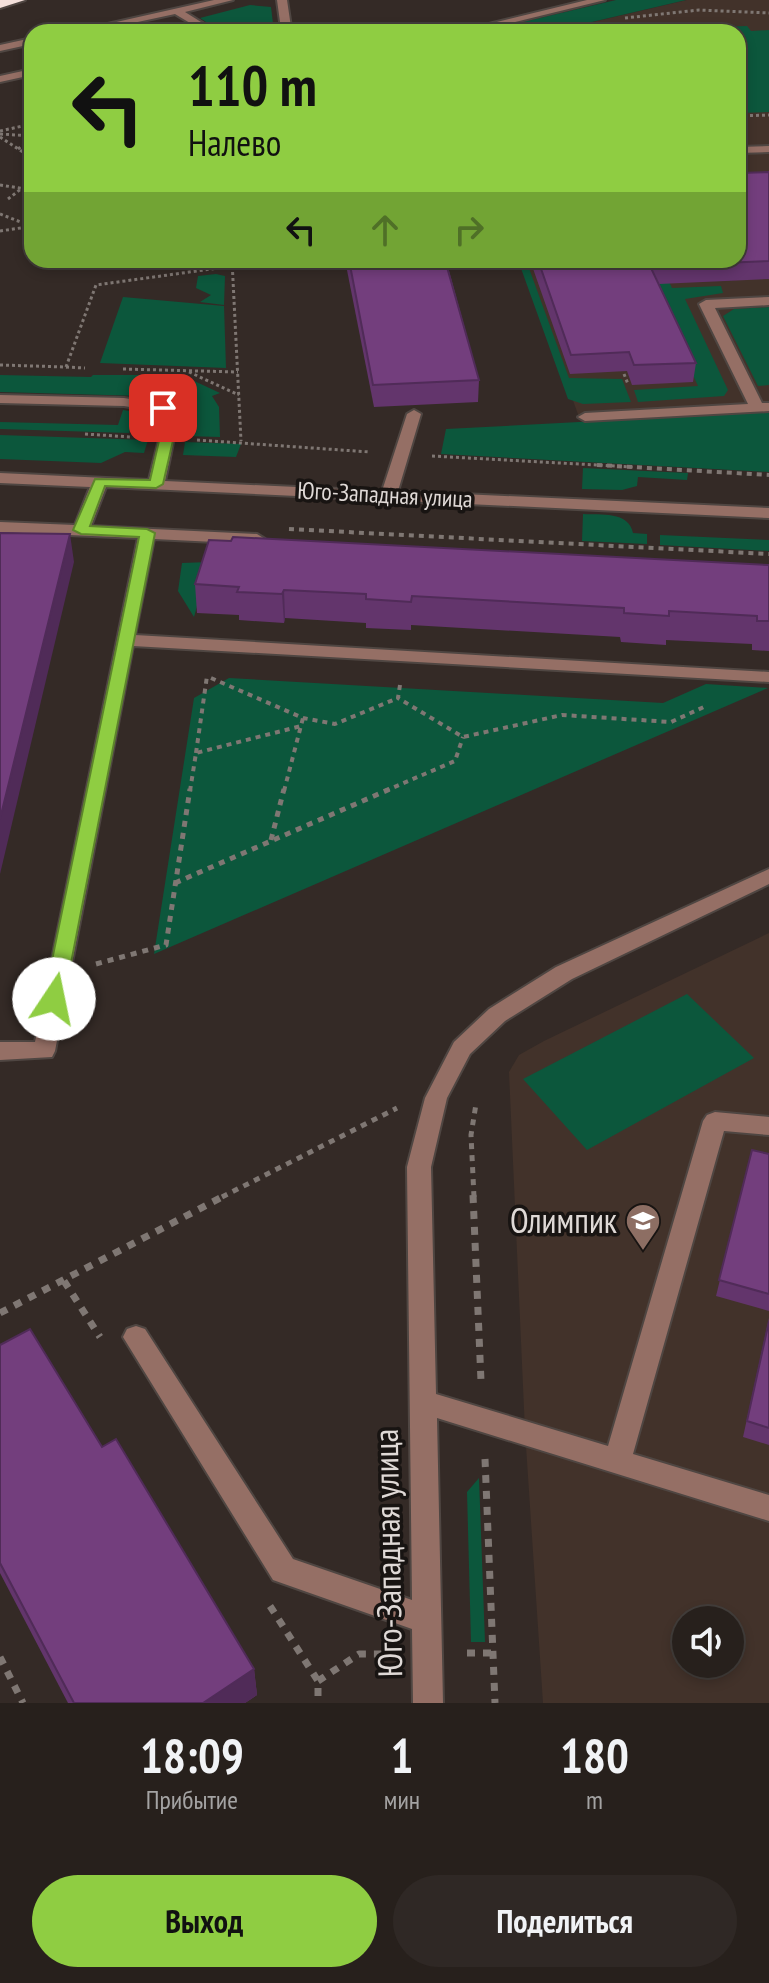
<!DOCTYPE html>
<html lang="ru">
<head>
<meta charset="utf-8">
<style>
	:root { --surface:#27201c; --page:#2f2825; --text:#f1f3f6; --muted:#a4a3a3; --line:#433e3b; --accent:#8fcd42 }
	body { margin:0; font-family:"PT Sans Narrow",sans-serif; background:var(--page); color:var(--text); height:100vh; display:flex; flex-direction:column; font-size:30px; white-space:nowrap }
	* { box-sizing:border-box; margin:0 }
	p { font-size:26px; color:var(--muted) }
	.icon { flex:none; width:44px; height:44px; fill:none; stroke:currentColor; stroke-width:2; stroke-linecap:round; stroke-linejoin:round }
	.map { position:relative; height:1703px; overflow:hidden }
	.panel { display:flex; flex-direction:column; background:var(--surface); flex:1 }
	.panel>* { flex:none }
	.banner { position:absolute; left:24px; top:24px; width:722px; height:244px; border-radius:24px; box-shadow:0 4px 12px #0003,0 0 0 2px var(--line); background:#8fcd42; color:#111; overflow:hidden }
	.fabs { position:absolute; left:672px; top:1606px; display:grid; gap:16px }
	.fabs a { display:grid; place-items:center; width:72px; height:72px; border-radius:50%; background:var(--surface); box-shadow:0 4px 12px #0003,0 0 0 2px var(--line); font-size:40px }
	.pin { position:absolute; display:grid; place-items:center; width:68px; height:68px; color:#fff; margin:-34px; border-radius:16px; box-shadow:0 4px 12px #0006 }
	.me { position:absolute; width:88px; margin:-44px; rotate:11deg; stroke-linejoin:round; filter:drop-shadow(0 0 6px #0008) }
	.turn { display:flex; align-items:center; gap:28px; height:168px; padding:0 32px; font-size:36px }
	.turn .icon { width:104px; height:104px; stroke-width:2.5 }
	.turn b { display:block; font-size:56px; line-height:68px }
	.lanes { display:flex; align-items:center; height:76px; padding:0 32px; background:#0003; justify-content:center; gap:40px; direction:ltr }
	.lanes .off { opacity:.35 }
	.eta { display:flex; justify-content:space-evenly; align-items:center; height:136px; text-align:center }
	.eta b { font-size:48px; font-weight:600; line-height:56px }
	.primary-button { display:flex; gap:16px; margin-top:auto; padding:16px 32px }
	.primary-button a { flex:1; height:92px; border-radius:48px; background:var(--accent); color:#111; font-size:32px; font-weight:600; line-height:92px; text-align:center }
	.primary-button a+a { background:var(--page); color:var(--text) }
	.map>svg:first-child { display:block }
	.built { fill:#42322a; fill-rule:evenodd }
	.green { fill:#0c573c }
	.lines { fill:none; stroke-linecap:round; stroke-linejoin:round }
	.minor-casing { stroke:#4f4642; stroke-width:4 }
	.highway-casing { stroke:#4f4642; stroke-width:4 }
	.path-far3 { stroke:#7f7773; stroke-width:3; stroke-dasharray:3 3; stroke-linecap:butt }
	.path-far2 { stroke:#7f7773; stroke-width:4; stroke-dasharray:5 5; stroke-linecap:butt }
	.path-far1 { stroke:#7f7773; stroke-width:5; stroke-dasharray:6 6; stroke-linecap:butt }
	.path { stroke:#7f7773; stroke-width:7; stroke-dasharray:8 8; stroke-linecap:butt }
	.minor { fill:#956f65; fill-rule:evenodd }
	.highway { fill:#f4e0db; fill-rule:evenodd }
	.wall { fill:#63356c }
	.shaded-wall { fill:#502b58 }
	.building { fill:#733e7d; stroke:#502b58; stroke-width:2 }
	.route { fill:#8fcd42; stroke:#5d852b; stroke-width:2 }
	.labels { text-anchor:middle; stroke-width:7; stroke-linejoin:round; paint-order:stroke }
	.far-street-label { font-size:24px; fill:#dfd9d6; stroke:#181412 }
	.near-poi-label { font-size:34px; fill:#dfd9d6; stroke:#181412; text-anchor:end }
	.near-street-label { font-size:34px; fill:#dfd9d6; stroke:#181412 }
</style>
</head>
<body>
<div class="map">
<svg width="769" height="1703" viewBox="0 0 769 1703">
	<rect width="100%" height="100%" fill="#342a26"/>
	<g class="built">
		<polygon points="687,0 769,0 769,460 656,454 645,417 580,420 523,260 738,260 738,32 550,32"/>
		<path d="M769,933v770h-226l-18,-272 -16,-359 10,-17 25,-14zM686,1620h44v44h-44z"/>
	</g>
	<g class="green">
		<polygon points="616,0 686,0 549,32 481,32"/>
		<polygon points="250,5 271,7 274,32 221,32 200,18"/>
		<polygon points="747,26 751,31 769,30 769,112 738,113 738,32 585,32"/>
		<polygon points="518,260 526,260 569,378 622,379 631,402 583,404 568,399"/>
		<polygon points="639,260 659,260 672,288 721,286 723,293 685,299 728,390 724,396 638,402 634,390 698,386"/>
		<polygon points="216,274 225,276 224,305 200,302 211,295 196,288 198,276"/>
		<polygon points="123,297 224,306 226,368 100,363"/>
		<polygon points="769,307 769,385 758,386 723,316 734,309"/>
		<polygon points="0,375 91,377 93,375 147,375 142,396 0,392"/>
		<polygon points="155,376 190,379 220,393 212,396 219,407 220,437 185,436 181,409 168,401 150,396"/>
		<polygon points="123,410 136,412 129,433 0,429 0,422 118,425"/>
		<polygon points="769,412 769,472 441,454 446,429"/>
		<polygon points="0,435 148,440 144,453 125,452 101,463 0,459"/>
		<polygon points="185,442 241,444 236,457 183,455"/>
		<polygon points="583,468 688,473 687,480 638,477 637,486 622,490 582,489"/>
		<path d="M583,514c17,1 46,-3 50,19l14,1v10l-65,-3z"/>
		<polygon points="660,535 769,540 769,551 660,545"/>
		<polygon points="209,562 194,617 178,591 182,563"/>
		<polygon points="229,678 663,703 706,684 768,688 154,954 194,698"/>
		<polygon points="687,994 754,1058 587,1150 523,1079"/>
		<polygon points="479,1478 485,1642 471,1642 467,1492"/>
	</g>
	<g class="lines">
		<defs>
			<g id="minor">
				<polygon points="214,0 233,0 185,12 217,32 205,32 175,14 91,32 72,32"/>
				<polygon points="277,0 287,0 291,27 297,32 281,29"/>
				<polygon points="587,0 605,0 474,32 456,32"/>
				<polygon points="32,38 32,44 0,51 0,45"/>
				<polygon points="32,69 32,75 0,82 0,76"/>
				<polygon points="769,146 769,152 738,153 738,147"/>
				<polygon points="769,297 769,305 715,308 762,403 769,403 769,411 585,421 578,417 585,413 748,404 699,304 706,300"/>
				<polygon points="0,395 124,398 168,405 178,419 165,481 382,491 407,414 414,410 421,414 398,491 769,508 769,518 106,487 91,526 257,534 265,539 257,544 154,539 135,635 769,672 769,682 133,646 55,1051 52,1057 0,1060 0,1042 35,1042 138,538 0,532 0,522 75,525 90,487 0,483 0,473 149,480 164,419 158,412 124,406 0,403"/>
				<polygon points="769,869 769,884 572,979 505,1021 470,1054 447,1098 431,1167 436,1394 608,1446 703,1121 707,1115 715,1112 769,1117 769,1135 724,1131 633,1454 769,1495 769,1521 437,1418 443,1703 413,1703 412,1629 273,1580 123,1337 127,1329 136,1326 145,1329 293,1559 412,1600 407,1167 425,1098 454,1042 489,1009 556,967"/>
			</g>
			<polygon id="highway" points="0,0 25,0 0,8"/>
		</defs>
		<use href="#minor" class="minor-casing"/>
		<use href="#highway" class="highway-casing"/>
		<g class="path-far3">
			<polyline points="625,18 699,10 769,13"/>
			<polyline points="738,116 769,115"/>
			<polyline points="0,131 32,124"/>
			<polyline points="0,134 32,136"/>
			<polyline points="0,137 32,158"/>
			<polyline points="18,149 32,138"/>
			<polyline points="0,185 32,190"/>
			<polyline points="8,199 21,189"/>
			<polyline points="0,214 31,226"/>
			<polyline points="0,231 27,227"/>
			<polyline points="232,260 241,441"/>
			<polyline points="0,365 66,367 96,285 233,266"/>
			<polyline points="66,367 85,368"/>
			<polyline points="123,369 238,372"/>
			<polyline points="189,372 239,395"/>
			<polyline points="624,374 628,384"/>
			<polyline points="85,434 131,437"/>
			<polyline points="197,440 370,452"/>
			<polyline points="432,456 633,467"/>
		</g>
		<g class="path-far2">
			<polyline points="597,465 769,475"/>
			<polyline points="289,529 769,554"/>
			<polyline points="211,678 303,718 335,724 398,698"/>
			<polyline points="400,685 398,698 463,737 562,715 671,722 706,706"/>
			<polyline points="196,753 207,676"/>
			<polyline points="190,791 196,753 301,726"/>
			<polyline points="284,791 303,718"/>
			<polyline points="385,791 455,761 463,737"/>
		</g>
		<g class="path-far1">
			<polyline points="271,840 284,789"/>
			<polyline points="175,883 390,789"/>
			<polyline points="96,964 166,945 190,789"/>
			<polyline points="222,1197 397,1108"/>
			<polyline points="474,1197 471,1135 476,1104"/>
		</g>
		<g class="path">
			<polyline points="473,1195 481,1381"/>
			<polyline points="64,1281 100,1337"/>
			<polyline points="0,1313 226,1195"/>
			<polyline points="485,1459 495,1703"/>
			<polyline points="270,1606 318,1681 318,1703"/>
			<polyline points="467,1653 493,1653"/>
			<polyline points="0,1657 23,1703"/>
			<polyline points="318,1681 359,1654 389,1654"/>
		</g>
		<use href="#minor" class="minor"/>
		<use href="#highway" class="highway"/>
	</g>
	<g class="wall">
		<polygon points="769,172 769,279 659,284 696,363 693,382 632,385 627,371 570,374 530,260 738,260"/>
		<polygon points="345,260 446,260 479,380 478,402 374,407"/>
		<polygon points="769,565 769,651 752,650 752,644 666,640 666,645 621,642 620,637 411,625 411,630 366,628 366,623 285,618 284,623 239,620 239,615 197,613 195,584"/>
		<polygon points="752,1150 769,1154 769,1311 716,1296"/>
		<polygon points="769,1318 769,1445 743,1437"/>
		<polygon points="0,1345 102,1447 254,1669 257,1695 245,1703 68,1703 0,1573"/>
	</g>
	<g class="shaded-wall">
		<polygon points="70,534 74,562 0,874 0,819"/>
		<polygon points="284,590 285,618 284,623 282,594"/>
		<polygon points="254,1669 257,1695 245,1703 203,1703"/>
	</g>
	<g class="building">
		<polygon points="769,172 769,261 650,266 696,363 634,365 629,352 571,355 538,260 738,260 738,173"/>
		<polygon points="349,260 445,260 479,380 373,385"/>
		<polygon points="0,533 70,534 0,819"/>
		<polygon points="233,537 769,565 769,621 757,621 757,616 669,611 669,616 624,613 624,608 412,596 411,602 366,599 366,594 284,590 282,594 237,592 239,587 195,584 209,540 231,541"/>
		<polygon points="752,1150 769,1154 769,1294 719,1280"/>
		<polygon points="769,1321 769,1428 747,1421"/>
		<polygon points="30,1329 102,1447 116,1439 254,1669 203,1703 74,1703 0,1563 0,1345"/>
	</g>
	<polygon class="route" points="163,404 168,405 178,419 163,484 156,488 105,486 90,526 147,529 155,533 64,999 61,1005 47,1005 44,999 139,537 81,534 73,530 95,479 150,480 164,419 156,408"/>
	<defs>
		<symbol id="school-pin" viewBox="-11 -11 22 30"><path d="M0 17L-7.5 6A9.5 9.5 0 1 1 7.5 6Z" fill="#8d6e63" stroke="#181412"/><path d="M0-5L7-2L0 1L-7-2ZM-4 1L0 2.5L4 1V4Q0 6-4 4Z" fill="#fff"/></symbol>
	</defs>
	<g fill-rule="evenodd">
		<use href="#school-pin" x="623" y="1201" width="40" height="54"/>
	</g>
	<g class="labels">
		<g class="far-street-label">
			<text transform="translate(385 495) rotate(3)" y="8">Юго-Западная улица</text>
		</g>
		<g class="near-poi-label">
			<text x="617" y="1233">Олимпик</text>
		</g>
		<g class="near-street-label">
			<text transform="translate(388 1553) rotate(-91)" y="12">Юго-Западная улица</text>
		</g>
	</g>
</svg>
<div class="fabs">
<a><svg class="icon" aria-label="sound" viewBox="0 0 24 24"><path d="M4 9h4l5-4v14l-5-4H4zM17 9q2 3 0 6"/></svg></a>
</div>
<div class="pin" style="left:163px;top:408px;background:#d93025"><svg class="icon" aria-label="arrive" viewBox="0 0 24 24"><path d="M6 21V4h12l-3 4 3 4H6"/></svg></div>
<svg class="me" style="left:54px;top:999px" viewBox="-20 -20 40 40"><circle r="19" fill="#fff"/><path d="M0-13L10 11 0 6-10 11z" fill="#8fcd42"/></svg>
<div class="banner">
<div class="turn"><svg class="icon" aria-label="left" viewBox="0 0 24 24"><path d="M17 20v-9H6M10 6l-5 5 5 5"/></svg><div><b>110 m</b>Налево</div></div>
<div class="lanes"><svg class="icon" aria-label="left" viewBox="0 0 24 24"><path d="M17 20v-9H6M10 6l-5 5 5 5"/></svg><svg class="icon off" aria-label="ahead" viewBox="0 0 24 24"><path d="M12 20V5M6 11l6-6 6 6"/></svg><svg class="icon off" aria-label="right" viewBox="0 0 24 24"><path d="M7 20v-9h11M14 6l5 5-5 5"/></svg></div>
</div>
</div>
<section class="panel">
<div class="eta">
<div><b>18:09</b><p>Прибытие</p></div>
<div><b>1</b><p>мин</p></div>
<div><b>180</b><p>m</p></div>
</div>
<div class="primary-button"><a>Выход</a><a>Поделиться</a></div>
</section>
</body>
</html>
